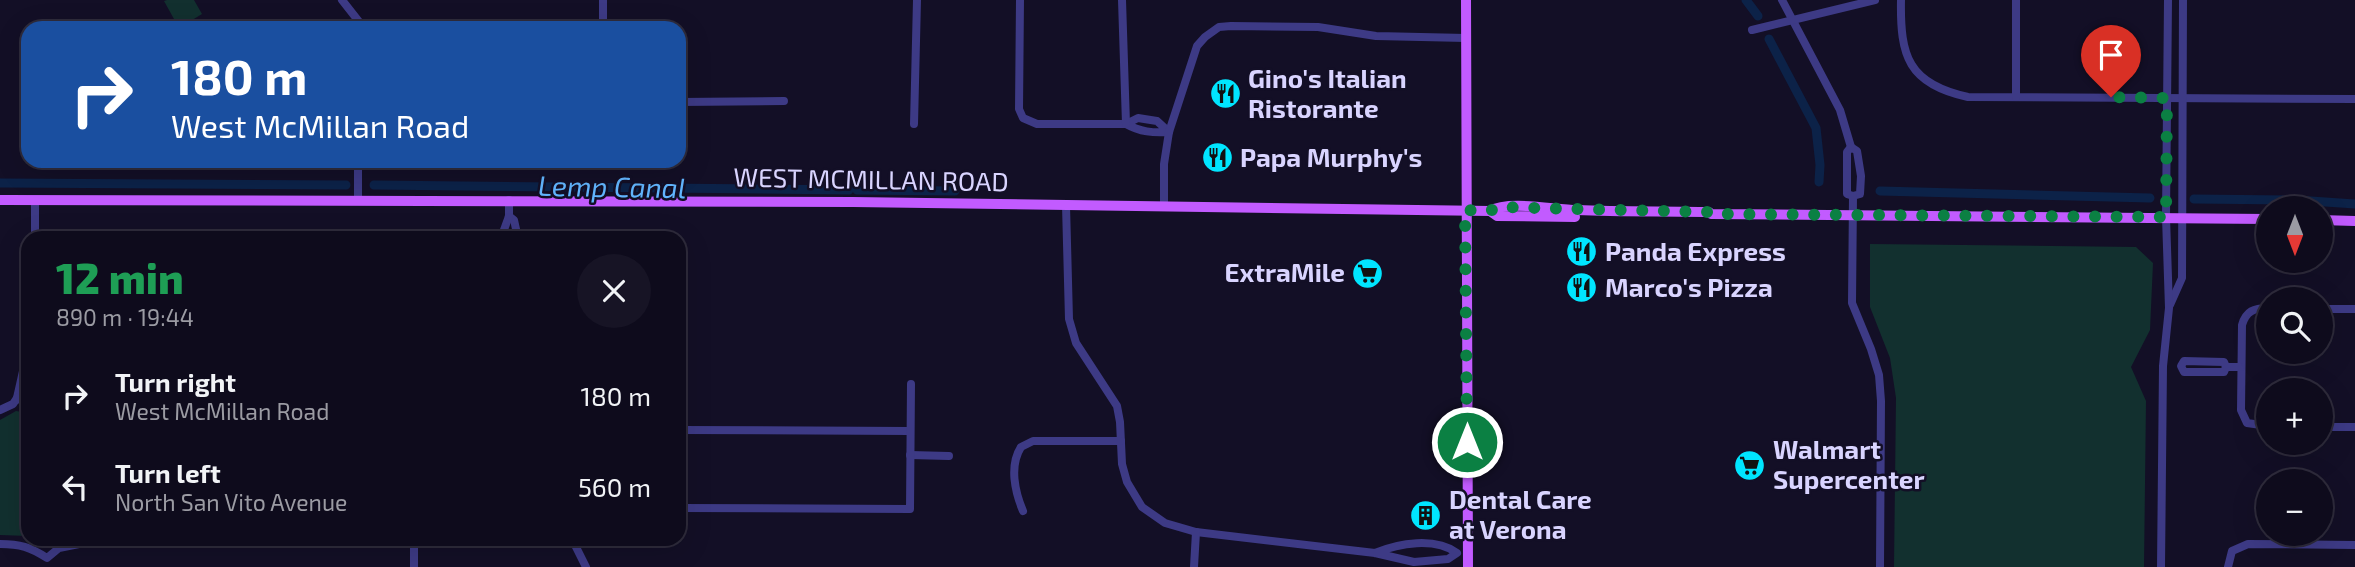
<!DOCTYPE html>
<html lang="en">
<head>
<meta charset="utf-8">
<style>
	:root { --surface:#0e0b1c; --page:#171425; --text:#f1f3f6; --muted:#9b9ba3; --line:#2e2b3b }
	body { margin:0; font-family:"Exo 2",sans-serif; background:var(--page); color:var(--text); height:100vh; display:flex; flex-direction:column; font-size:26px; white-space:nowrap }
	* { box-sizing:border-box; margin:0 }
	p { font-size:23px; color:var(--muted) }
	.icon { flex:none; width:38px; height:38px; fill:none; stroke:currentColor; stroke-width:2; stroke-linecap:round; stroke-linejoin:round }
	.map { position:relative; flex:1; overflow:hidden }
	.panel { position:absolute; left:21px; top:231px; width:665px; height:315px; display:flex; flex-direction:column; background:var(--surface); border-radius:21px; box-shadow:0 7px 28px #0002,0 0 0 2px var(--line) }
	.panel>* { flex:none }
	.guide { position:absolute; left:21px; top:21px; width:665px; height:147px; border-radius:21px; box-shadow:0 7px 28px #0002,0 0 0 2px var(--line); background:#1a4fa0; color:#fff; overflow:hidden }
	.needle { width:46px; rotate:180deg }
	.controls { position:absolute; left:2256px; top:196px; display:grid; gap:14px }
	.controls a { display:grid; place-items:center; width:77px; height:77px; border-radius:50%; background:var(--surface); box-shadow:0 7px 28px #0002,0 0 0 2px var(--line); font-size:35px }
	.pin { position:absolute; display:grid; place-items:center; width:60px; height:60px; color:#fff; margin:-72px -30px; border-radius:50% 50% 50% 0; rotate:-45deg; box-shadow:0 0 7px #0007 }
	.pin .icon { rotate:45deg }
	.me { position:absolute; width:77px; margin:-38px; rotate:0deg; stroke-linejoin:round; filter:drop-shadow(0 0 5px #0008) }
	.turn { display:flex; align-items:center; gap:24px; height:147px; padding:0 35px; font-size:32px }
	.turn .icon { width:91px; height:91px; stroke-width:2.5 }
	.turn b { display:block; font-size:49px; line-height:60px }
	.round { display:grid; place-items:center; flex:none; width:74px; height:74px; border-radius:37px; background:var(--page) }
	.summary { display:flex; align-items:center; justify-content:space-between; height:119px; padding:0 35px }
	h1 { font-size:42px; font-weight:800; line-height:52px; color:#1e9e55 }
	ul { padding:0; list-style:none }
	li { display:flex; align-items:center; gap:21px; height:91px; padding:0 35px }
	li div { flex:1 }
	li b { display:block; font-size:26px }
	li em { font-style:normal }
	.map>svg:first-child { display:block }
	.green { fill:#12302f }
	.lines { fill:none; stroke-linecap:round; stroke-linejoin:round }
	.canal { stroke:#0c2248; stroke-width:9 }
	.minor { stroke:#3d3a85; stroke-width:8 }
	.major { stroke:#c25bff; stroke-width:10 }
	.route { stroke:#0b8043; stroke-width:12; stroke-dasharray:0 21.6 }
	.labels { text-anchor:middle; stroke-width:5; stroke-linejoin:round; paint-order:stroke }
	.poi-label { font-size:26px; font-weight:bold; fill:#d9d4ff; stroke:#130f26; text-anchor:start }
	.street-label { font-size:26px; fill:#d9d4ff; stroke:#130f26 }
	.water-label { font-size:28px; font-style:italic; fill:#62b6ff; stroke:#130f26 }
</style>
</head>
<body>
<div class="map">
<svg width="2355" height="567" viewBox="0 0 2355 567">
	<rect width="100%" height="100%" fill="#130f26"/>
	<g class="green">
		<polygon points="167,0 194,0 202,14 179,28 164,1"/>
		<polygon points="1870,244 2136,247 2153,263 2150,330 2131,367 2146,401 2144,567 1894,567 1896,398 1890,358 1870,307"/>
		<polygon points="16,411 28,413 28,536 0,535 0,420"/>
	</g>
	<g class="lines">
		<g class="canal">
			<polyline points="1746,0 1758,16"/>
			<polyline points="1769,39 1816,128 1820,165 1819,182"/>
			<polyline points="0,183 346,185"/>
			<polyline points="374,185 849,190"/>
			<polyline points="857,190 955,191"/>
			<polyline points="1880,191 2150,198"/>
			<polyline points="2194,199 2296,200 2355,204"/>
		</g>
		<g class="minor">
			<polyline points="342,0 364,28"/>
			<polyline points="603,0 603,28"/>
			<path d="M1020,0l-1,109 4,9 14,6h89l12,-6 19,3 12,11c-16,1 -29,0 -43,-8"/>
			<polyline points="1122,0 1126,124"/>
			<polyline points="1782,0 1840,110 1851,147"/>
			<path d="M1901,0c-1,56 7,84 67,97l387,2"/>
			<polyline points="1752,30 1875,0"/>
			<polyline points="2016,97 2016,0"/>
			<polyline points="679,102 784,101"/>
			<polyline points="914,124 917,0"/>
			<polygon points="1851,147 1857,151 1861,176 1860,194 1853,196 1847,194 1847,152"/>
			<polyline points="1853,196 1852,303 1871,349 1879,375 1881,401 1880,567"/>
			<polyline points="35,200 35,238"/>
			<polyline points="358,200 358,161"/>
			<path d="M1066,205l3,114 7,24 41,63 3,16 2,42 5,18 15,25 23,16 31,9 179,21 39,9 34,-3 9,-6c-22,-16 -58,-10 -82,0"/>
			<polyline points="1164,205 1164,164 1169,132 1197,46 1205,37 1219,27 1231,26 1318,27 1376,36 1466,38"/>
			<polyline points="509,216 514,220 518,238"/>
			<polyline points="501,238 509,216 509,200"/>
			<polyline points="2170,305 2182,278 2183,0"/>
			<path d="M2268,308c-14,0 -22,3 -26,17l-1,85 6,13 21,3"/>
			<polyline points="2320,309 2355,309"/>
			<polyline points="2226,367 2224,372 2184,372 2181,366 2184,361 2224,362 2226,367 2241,367"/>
			<polyline points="17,398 28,349"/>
			<polyline points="0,410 13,404 17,398 28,404"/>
			<polyline points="2320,427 2355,427"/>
			<polyline points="679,430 910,431"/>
			<polyline points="910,455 949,456"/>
			<polyline points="679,508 910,509 911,384"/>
			<path d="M1023,511c-8,-19 -14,-45 -2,-64l12,-6h88"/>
			<polyline points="414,539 414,567"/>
			<polyline points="572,539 586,567"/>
			<path d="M0,544c20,0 30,3 47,14l12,-10 20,-4h128l44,-5"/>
			<polyline points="1194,567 1196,532"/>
			<polyline points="2161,567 2163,366 2169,308 2166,217 2168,0"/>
			<polyline points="2228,567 2232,551 2248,544 2355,545"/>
		</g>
		<g class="major">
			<polyline points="1466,0 1468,567"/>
			<path d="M0,200l853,2 637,9c19,-11 65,-1 87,-1 44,2 88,1 132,2l2,2 557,5"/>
			<polyline points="1490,211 1497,216 1575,217"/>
			<polyline points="2320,220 2355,221"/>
		</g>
	</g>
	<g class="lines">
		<polyline class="route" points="1467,442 1465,210 1490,211 1497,207 1709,212 1711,214 2166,217 2167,98 2111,97"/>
	</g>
	<defs>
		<symbol id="restaurant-disc" viewBox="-11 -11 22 22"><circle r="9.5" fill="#00e5ff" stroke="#130f26"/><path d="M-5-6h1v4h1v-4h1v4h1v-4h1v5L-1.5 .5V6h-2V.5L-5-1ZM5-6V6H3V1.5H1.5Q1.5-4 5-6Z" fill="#111"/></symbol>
		<symbol id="supermarket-disc" viewBox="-11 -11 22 22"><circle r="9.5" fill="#00e5ff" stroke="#130f26"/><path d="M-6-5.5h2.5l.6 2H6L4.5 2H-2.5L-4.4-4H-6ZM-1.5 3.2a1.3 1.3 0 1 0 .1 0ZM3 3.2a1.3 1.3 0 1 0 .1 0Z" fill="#111"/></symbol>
		<symbol id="building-disc" viewBox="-11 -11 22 22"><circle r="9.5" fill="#00e5ff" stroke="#130f26"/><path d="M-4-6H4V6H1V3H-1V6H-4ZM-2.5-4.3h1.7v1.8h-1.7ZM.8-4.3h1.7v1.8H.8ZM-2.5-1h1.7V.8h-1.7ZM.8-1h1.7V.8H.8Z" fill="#111"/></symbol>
	</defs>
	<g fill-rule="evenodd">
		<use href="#restaurant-disc" x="1208" y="76" width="35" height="35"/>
		<use href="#restaurant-disc" x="1200" y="140" width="35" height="35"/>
		<use href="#restaurant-disc" x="1564" y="234" width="35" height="35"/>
		<use href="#supermarket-disc" x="1350" y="256" width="35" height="35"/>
		<use href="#restaurant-disc" x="1564" y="270" width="35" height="35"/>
		<use href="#supermarket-disc" x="1732" y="448" width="35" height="35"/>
		<use href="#building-disc" x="1408" y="498" width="35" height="35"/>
	</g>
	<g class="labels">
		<g class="poi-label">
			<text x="1248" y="88">Gino's Italian<tspan x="1248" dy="30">Ristorante</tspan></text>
			<text x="1240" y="167">Papa Murphy's</text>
			<text x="1605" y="261">Panda Express</text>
			<text x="1345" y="282" text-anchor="end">ExtraMile</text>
			<text x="1605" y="297">Marco's Pizza</text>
			<text x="1773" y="459">Walmart<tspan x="1773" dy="30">Supercenter</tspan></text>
			<text x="1449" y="509">Dental Care<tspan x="1449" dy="30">at Verona</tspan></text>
		</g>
		<g class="street-label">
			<text transform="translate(871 180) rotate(1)" y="9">WEST MCMILLAN ROAD</text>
		</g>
		<g class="water-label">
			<text transform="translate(612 187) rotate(1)" y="10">Lemp Canal</text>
		</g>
	</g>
</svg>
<div class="controls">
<a><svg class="needle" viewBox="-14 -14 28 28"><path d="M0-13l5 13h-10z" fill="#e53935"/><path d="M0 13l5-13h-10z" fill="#9b9ba3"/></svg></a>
<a><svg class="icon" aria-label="search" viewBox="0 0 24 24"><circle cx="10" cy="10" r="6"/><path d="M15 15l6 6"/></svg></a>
<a>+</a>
<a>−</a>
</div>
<div class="pin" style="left:2111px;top:97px;background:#d93025"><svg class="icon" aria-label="arrive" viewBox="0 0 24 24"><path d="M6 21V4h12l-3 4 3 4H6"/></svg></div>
<svg class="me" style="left:1467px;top:442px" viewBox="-20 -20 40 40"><circle r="17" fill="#0b8043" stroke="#fff" stroke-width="3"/><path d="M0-11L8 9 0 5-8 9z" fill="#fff"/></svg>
<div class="guide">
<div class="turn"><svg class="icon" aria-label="right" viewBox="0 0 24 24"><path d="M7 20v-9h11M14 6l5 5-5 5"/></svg><div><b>180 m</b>West McMillan Road</div></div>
</div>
<section class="panel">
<div class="summary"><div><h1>12 min</h1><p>890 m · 19:44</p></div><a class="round"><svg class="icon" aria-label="close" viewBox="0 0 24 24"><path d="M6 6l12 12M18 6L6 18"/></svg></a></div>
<ul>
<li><svg class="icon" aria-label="right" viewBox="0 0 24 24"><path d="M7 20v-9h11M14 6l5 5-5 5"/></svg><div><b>Turn right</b><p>West McMillan Road</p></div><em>180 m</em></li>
<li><svg class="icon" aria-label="left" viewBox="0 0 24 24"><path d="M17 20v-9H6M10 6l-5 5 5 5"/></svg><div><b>Turn left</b><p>North San Vito Avenue</p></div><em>560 m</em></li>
</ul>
</section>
</div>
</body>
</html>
